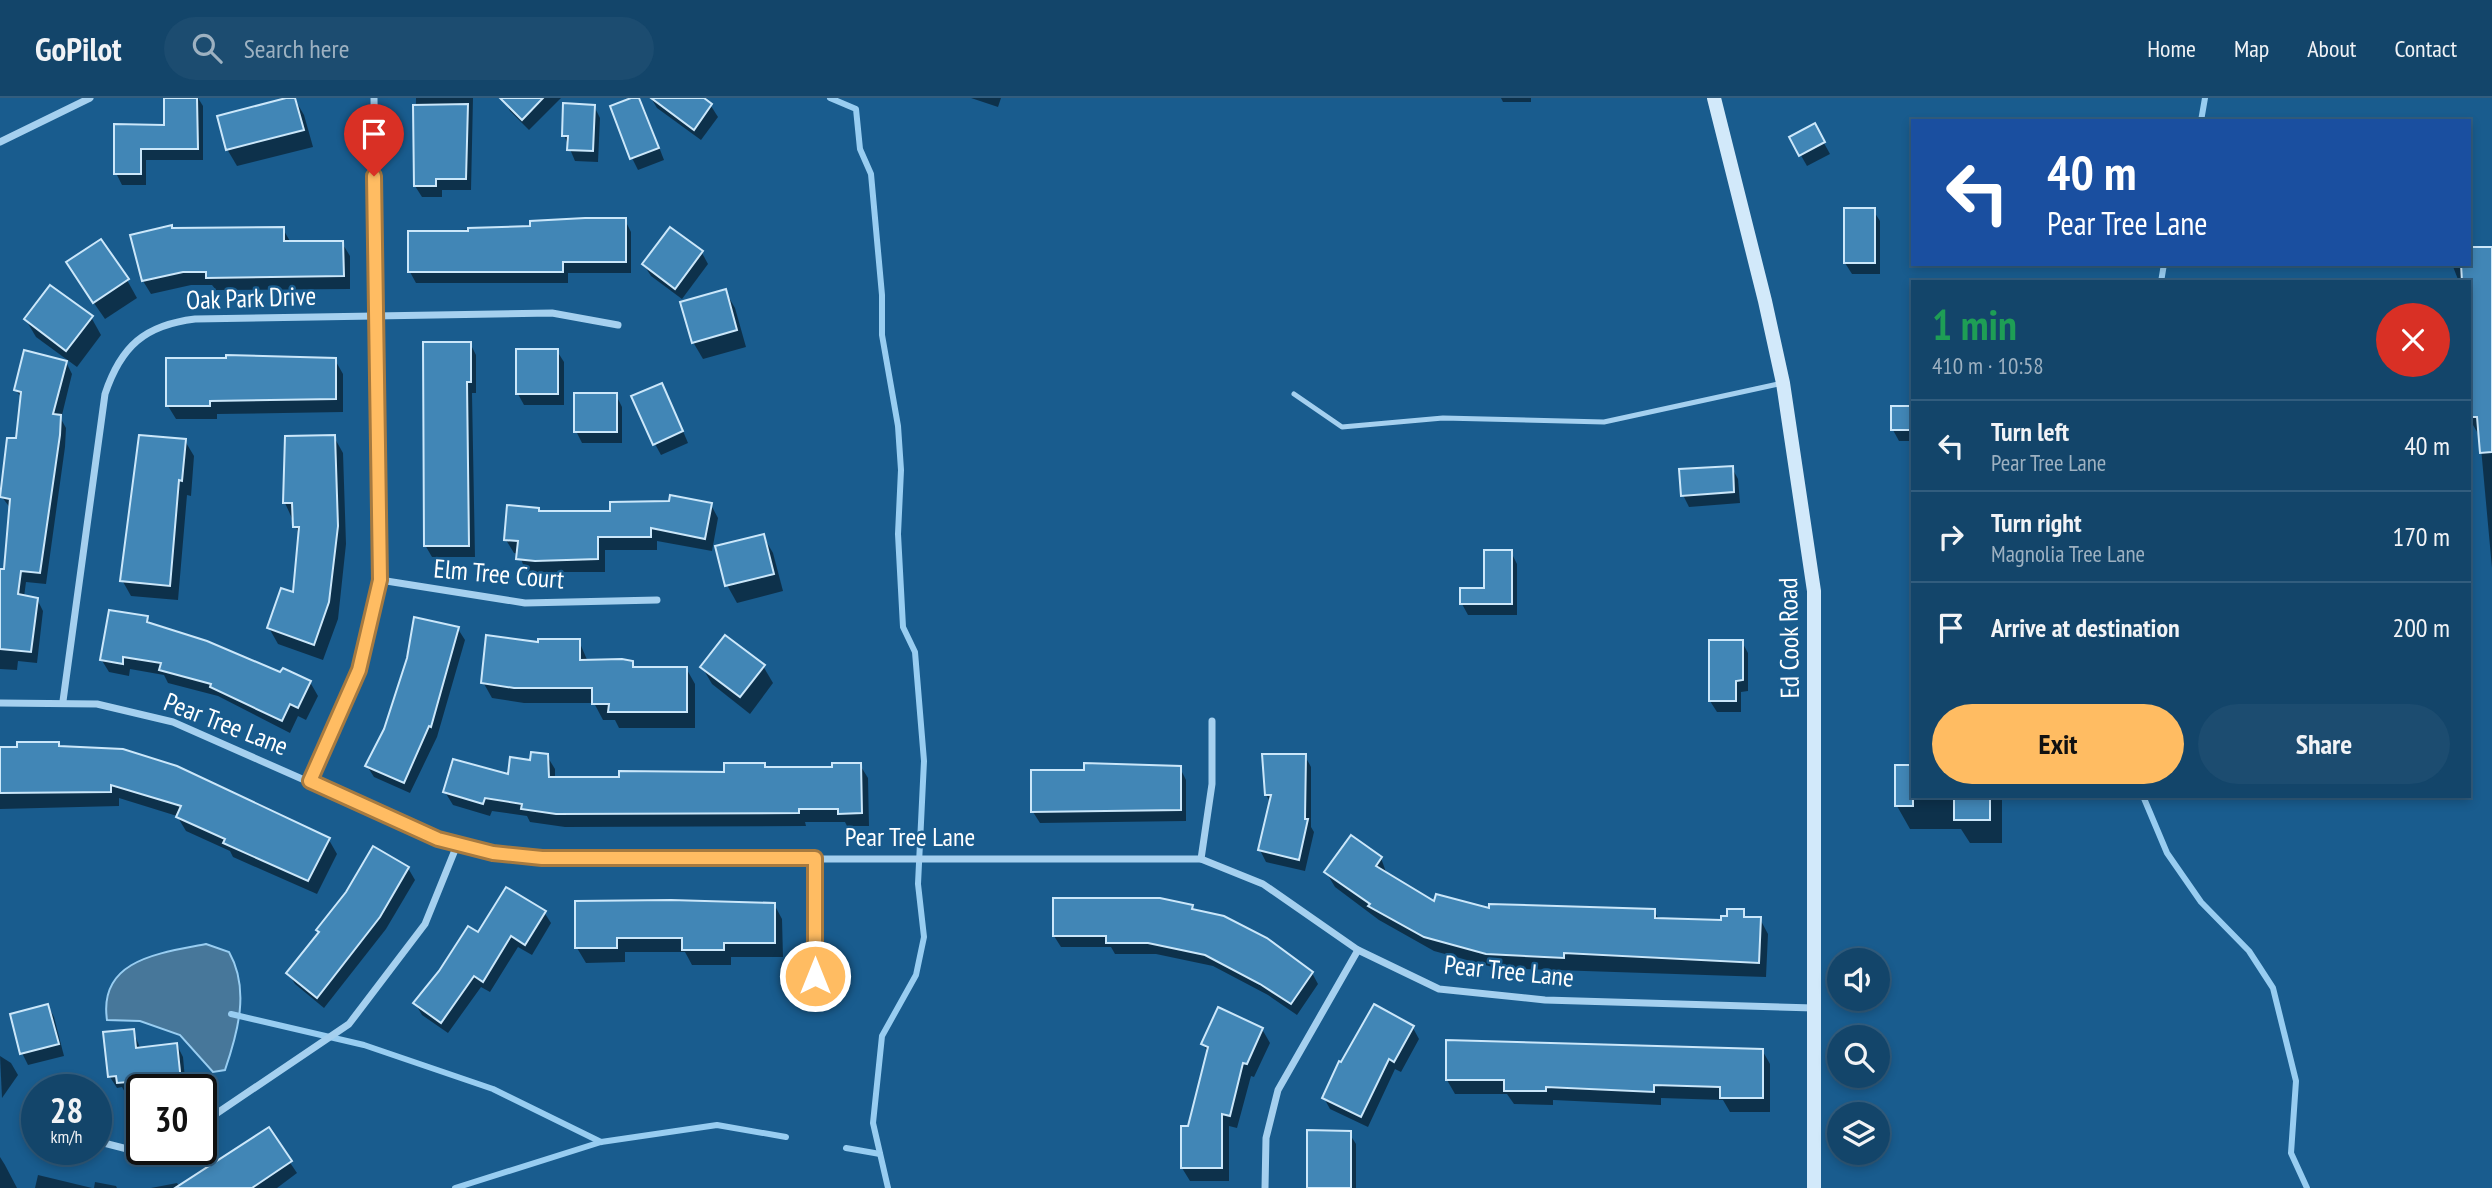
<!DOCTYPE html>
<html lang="en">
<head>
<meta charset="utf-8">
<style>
	:root { --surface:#13456a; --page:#1c4c70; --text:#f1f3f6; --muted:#9db1c1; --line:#325d7e; --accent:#ffbc62 }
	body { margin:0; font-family:"PT Sans Narrow",sans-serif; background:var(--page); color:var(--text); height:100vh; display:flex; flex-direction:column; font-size:26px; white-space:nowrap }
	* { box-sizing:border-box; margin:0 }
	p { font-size:23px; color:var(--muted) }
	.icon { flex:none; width:38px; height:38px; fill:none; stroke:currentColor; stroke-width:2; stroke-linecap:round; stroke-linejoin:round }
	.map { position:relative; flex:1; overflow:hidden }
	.drawer { position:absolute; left:1911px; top:182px; width:560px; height:518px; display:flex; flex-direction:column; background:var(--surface); border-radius:0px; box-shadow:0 4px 10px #0003,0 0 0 2px var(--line) }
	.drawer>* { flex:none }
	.guide { position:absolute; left:1911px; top:21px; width:560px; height:147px; border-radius:0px; box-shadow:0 4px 10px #0003,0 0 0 2px var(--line); background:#1a4fa0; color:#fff; overflow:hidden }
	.fabs { position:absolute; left:1827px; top:850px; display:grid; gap:14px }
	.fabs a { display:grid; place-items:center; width:63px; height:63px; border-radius:50%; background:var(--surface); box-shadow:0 4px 10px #0003,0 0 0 2px var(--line); font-size:35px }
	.speed { position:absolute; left:21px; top:976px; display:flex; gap:14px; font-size:35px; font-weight:700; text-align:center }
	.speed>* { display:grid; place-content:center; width:91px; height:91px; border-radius:50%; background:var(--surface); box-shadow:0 4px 10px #0003,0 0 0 2px var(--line); line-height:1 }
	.speed small { font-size:18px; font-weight:400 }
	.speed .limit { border:4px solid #111; border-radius:10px; background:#fff; color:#111 }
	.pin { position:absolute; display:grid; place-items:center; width:60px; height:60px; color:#fff; margin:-72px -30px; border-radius:50% 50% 50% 0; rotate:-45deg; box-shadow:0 0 7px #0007 }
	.pin .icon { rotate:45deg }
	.me { position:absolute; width:77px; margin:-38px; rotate:0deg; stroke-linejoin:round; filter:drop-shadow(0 0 5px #0008) }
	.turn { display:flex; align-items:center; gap:24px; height:147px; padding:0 21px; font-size:32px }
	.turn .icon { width:91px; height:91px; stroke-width:2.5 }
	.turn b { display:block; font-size:49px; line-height:60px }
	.round { display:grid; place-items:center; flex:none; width:74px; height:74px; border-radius:37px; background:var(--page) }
	.head { display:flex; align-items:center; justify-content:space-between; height:119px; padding:0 21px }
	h1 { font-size:42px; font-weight:700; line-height:52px; color:#1e9e55 }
	.action { display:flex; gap:14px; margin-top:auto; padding:14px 21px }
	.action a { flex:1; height:80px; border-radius:42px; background:var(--accent); color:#111; font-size:28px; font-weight:700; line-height:80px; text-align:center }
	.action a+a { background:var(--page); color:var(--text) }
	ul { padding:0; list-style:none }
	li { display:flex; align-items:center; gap:21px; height:91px; padding:0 21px; border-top:2px solid var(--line) }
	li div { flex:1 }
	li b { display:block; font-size:26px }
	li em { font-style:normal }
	header { display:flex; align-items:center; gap:42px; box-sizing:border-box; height:98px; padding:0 35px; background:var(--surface); border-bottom:2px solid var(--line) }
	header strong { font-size:33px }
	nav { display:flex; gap:38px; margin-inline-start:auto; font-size:24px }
	.search { width:490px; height:63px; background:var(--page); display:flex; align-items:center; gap:18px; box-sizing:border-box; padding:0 24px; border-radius:38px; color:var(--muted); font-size:26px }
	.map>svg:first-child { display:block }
	.water { fill:#47779a; stroke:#98cdf1; stroke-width:2 }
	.shadow { fill:#0007 }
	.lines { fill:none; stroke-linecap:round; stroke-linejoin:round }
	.stream { stroke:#98cdf1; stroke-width:6 }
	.building { fill:#4186b6; stroke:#cbe7fa; stroke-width:2 }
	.lane { stroke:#a5d0ef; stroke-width:5 }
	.street { stroke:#a5d0ef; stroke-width:7 }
	.secondary { stroke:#d2e9fa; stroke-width:14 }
	.route-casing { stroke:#a67a40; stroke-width:18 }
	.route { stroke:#ffbc62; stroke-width:12 }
	.labels { text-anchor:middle; stroke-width:5; stroke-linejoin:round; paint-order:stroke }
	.street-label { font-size:26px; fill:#fff; stroke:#195c8e }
</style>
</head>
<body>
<header>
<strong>GoPilot</strong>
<div class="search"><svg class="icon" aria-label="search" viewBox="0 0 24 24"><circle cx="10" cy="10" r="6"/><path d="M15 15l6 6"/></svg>Search here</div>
<nav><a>Home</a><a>Map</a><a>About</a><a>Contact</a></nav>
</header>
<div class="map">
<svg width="2492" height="1090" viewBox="0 0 2492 1090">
	<rect width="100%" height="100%" fill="#195c8e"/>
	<path class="water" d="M206,846l23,8c21,37 9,80 -4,118l-12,2 -33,-37 -40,-14 -33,-1c-9,-61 54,-67 99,-76z"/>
	<g class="shadow">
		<polygon points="166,0 198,0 203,8 203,62 146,62 146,87 122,87 116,75 116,28 166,29"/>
		<polygon points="294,0 304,17 313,49 237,68 227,51"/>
		<polygon points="416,0 473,0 471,92 442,92 442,99 422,99 415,88"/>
		<polygon points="506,0 561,0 529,32 510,13 504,2"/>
		<polygon points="635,0 644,10 664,62 638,72 632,60"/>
		<polygon points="651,0 701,0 711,8 718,19 701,42 657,10"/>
		<polygon points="971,0 1001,0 998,9"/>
		<polygon points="1501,0 1531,0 1531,4 1503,4"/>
		<polygon points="594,8 600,20 598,64 575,63 564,37"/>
		<polygon points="1814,27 1830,56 1807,68 1791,40"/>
		<polygon points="1873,112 1880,123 1880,176 1852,176 1845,165"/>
		<polygon points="625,122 631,134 631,175 568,175 568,185 416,185 410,174 410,135"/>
		<polygon points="283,131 291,145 342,145 350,158 350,191 216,192 212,187 191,187 151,196 143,183 133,138 172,132"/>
		<polygon points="2492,150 2492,470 2480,339 2469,320 2469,184 2459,184 2452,166 2469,166"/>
		<polygon points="702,155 708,166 682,201 651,178 644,167"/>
		<polygon points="78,182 127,182 137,200 105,221"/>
		<polygon points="725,193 735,210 746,249 703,261 693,244"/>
		<polygon points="91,219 101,237 77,269 36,239 26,222"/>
		<polygon points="470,245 476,257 476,295 472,295 475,459 432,459 425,447"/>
		<polygon points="557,253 564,264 564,307 524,307 518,296"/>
		<polygon points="335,262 343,276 343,314 217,316 217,321 176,321 168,308"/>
		<polygon points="66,264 72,276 61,321 66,330 65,349 46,486 26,484 24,499 37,501 43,513 37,565 18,563 17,572 0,571 0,472 5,473 11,411 2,399 17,342 22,301 16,292"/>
		<polygon points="616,297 622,309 622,345 582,345 576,333"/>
		<polygon points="668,298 688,345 661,357 655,346"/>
		<polygon points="1913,310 1913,343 1899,343 1893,332"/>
		<polygon points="334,339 343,355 346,446 338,521 323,562 278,546 269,530 295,497 300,438 285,405"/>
		<polygon points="185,343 194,358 191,398 187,397 178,502 131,498 122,482"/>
		<polygon points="1732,370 1738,381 1740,405 1689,409 1683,397"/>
		<polygon points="711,407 718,420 712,453 657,443 657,452 605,452 605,474 526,474 519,456 514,455 506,442 540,415 612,415"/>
		<polygon points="763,438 773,455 783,493 737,505 727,487"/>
		<polygon points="1511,454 1517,466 1517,517 1468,517 1462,506 1486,491"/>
		<polygon points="147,520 151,527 310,584 318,598 306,622 298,618 290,635 218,598 168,585 164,577 130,571 129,578 109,574 101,561"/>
		<polygon points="458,531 465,542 437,639 410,695 374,679 367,668 386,632 409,560"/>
		<polygon points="579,543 588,564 632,565 635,570 686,570 695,586 695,630 619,630 615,622 603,622 594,605 524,605 492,600 483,584 540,546"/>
		<polygon points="1742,544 1748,555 1748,593 1741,594 1741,614 1717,614 1710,603"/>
		<polygon points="763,568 773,585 750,616 712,586 702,569"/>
		<polygon points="58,646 60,649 329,742 337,756 317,796 233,759 230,753 186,733 177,718 119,700 119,708 0,711 0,651"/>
		<polygon points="547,658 555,671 555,681 726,675 764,666 766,671 833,671 860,667 868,680 869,728 847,728 845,724 805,724 806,728 565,729 530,724 527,718 492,713 490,718 453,707 445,694 509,678"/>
		<polygon points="1305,658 1311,669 1311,729 1314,734 1305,773 1266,764 1260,752 1271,705 1266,697"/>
		<polygon points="1180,670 1186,682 1186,723 1040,725 1033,714"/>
		<polygon points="1913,698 2002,698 2002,745 1970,745 1961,731 1910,731 1897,708"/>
		<polygon points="1381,760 1387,777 1435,806 1491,813 1654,812 1659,822 1723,823 1742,813 1747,821 1760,821 1768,836 1766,879 1496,870 1434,853 1379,822 1335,789 1326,774"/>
		<polygon points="408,770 415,782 386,831 324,910 295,886 288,875"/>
		<polygon points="577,805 774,806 782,821 783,859 731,859 731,867 692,867 685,854 625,854 625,864 586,865 577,850"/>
		<polygon points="1192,809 1194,813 1312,875 1318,886 1297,917 1268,897 1213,868 1156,856 1115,856 1111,849 1061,849 1054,838"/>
		<polygon points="544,814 551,825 532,857 518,849 490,894 481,889 448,935 422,917 415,905 479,837"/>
		<polygon points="48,908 54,919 64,958 28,967 22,955"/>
		<polygon points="1413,930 1419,941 1401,974 1395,971 1368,1029 1330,1011 1324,1000"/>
		<polygon points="1262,931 1270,945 1254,979 1251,978 1237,1030 1229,1028 1229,1083 1190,1083 1182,1070 1208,955 1203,946"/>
		<polygon points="133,933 141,952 177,947 183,959 186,992 142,992 126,996 122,989 117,990 110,979"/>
		<polygon points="1762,952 1770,966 1770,1014 1730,1014 1723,1002 1661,1000 1661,1007 1553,1002 1553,1007 1514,1006 1507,996 1455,996 1447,982"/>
		<polygon points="0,958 11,965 18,977 2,1000"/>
		<polygon points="268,1032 297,1075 277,1090 199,1090 209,1072 207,1069"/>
		<polygon points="1349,1035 1356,1046 1356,1090 1308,1090"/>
		<polygon points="0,1059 5,1067 17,1090 0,1090"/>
		<polygon points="38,1077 92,1090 35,1090"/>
		<polygon points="95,1084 116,1088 117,1090 94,1090"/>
		<polygon points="177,1085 180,1090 151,1090"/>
	</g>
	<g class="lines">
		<g class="stream">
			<polyline points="830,0 856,11 860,51 871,76 882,197 882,237 898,328 901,372 898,436 903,529 915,554 924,663 918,786 924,839 916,877 882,938 873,1025 888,1090"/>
			<polyline points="2201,23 2205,0"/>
			<polyline points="2161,184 2164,166"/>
			<polyline points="2143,698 2167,755 2201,804 2249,853 2273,890 2296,983 2291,1055 2307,1090"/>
			<polyline points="231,916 364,947 493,991 601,1044"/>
			<polyline points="846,1050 880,1056"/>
			<polyline points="455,1090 601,1044 717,1027 786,1039"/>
		</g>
	</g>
	<g class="building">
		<polygon points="164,0 197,0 198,51 141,51 141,76 114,76 114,26 164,27"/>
		<polygon points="286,0 295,0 304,32 226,52 217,18"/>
		<polygon points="500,0 543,0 522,22"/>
		<polygon points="631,0 639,0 659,50 630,61 610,8"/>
		<polygon points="651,0 704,0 712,6 694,32"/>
		<polygon points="563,5 595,7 593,53 567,52 568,38 562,38"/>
		<polygon points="468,6 466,81 436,81 436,88 414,88 413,7"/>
		<polygon points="1815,25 1825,44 1799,58 1789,39"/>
		<rect x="1844" y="110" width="31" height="55"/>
		<polygon points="585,120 626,120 626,164 563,164 563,174 408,174 408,133 468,133 468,130 530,128 530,123"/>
		<polygon points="172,127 172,130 284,129 284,143 343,143 344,178 206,180 206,174 183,174 142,183 130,137"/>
		<polygon points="670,129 703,153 675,191 642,166"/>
		<polygon points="101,141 129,181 93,205 66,164"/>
		<polygon points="2469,149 2492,149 2492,354 2480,355 2477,319 2469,319 2469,184 2462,184 2461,166 2469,166"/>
		<polygon points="50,187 93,218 66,253 24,221"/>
		<polygon points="726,191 737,232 692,245 680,204"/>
		<polygon points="423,244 471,244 471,284 467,284 469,448 424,448"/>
		<rect x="516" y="251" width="42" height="45"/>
		<polygon points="24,252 67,263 53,316 61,317 60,337 40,475 21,473 18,496 38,500 31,554 0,551 0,471 4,471 10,401 0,399 7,340 16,340 21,294 14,292"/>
		<polygon points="226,257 336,260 336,301 210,303 210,308 166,308 166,260 226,260"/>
		<polygon points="662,285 683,333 653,347 631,298"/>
		<rect x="574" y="295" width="43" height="39"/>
		<rect x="1891" y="308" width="22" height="24"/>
		<polygon points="139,337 186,341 182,383 179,382 170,488 120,483"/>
		<polygon points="335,337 338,428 329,504 314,547 267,530 281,490 293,494 299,429 293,429 292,405 283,405 285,338"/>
		<polygon points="1733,368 1734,394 1681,398 1679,371"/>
		<polygon points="670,397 712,405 705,441 651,430 651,439 598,439 598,461 535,463 516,461 518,443 504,442 507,407 539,410 539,413 610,413 610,404 669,403"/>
		<polygon points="764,436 774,476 725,488 715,448"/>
		<polygon points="1484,452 1512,452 1512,506 1460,506 1460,490 1484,490"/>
		<polygon points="109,512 148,518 147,524 207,543 280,574 283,570 311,583 298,610 290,606 282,623 210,589 211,586 159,572 161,565 123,559 123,566 100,562"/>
		<polygon points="414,519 459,529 431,629 429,628 404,685 365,668 384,631 407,560"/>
		<polygon points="486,537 538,544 538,541 580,541 580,562 622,561 633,563 633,569 687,569 687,614 608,614 609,606 592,606 592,590 514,590 481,585"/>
		<polygon points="725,537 765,567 740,599 700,569"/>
		<polygon points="1709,542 1743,542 1743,582 1736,583 1736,603 1709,603"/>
		<polygon points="17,644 59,644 59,648 123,651 177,668 330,740 308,783 223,745 225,741 176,719 181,708 111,687 111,694 0,695 0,649 17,649"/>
		<polygon points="531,654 548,656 549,679 619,679 619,673 724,674 724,665 765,665 765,669 832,669 832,665 861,665 862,715 838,716 838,711 799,711 799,715 556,716 521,711 522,706 485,700 483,706 443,694 453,661 508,676 510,659 530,662"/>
		<polygon points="1262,656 1306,656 1305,721 1308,721 1299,762 1258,752 1271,697 1265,697"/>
		<polygon points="1084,665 1181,668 1181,712 1031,714 1031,672 1084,672"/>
		<rect x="1895" y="667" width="18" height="41"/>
		<rect x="1954" y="698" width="36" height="24"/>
		<polygon points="1351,737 1382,759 1376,768 1434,803 1436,796 1489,810 1489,806 1655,811 1655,820 1721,822 1721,818 1727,818 1727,811 1744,811 1744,819 1761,819 1759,865 1564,855 1564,860 1486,856 1424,839 1368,808 1370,806 1324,774"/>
		<polygon points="373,748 409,769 380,819 317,900 286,875 319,834 316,832 346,794"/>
		<polygon points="506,789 546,813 525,847 511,838 483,884 474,878 441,925 413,905 439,873 468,828 478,834"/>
		<polygon points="1053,800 1160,800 1193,807 1192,811 1224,818 1267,840 1313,874 1291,906 1260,886 1205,857 1148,845 1106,845 1106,838 1053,838"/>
		<polygon points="671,802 775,805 775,845 724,845 724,852 682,852 682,840 617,840 617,850 575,850 575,803"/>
		<polygon points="48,906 59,946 20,956 10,916"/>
		<polygon points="1374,906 1414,928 1394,964 1389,961 1361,1019 1322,1000 1339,963 1341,964"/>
		<polygon points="1218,909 1263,930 1247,966 1243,965 1230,1018 1222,1016 1222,1070 1181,1070 1181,1028 1188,1028 1208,949 1201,946"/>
		<polygon points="134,931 136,950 177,945 181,983 175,984 176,992 152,992 151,982 117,985 116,978 108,979 103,934"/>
		<polygon points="1446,942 1763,951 1763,1000 1720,1000 1720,989 1654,987 1654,994 1546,989 1546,993 1504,993 1504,982 1446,982"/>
		<polygon points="269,1029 292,1063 252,1090 175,1090"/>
		<polygon points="1307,1032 1351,1033 1351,1090 1307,1090"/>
	</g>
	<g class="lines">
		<polyline class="lane" points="1294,296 1342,329 1443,320 1604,324 1783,285"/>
		<g class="street">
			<polyline points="0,44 90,0"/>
			<polyline points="380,482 525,505 657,502"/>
			<path d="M63,603l42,-307c16,-48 40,-69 90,-75l357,-6 66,12"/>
			<polyline points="0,605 97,606 173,624 438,741 493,755 542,760 645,761 1201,761 1263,786 1358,852 1439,891 1545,902 1814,910"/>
			<polyline points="310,683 359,572 380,482 374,0"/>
			<polyline points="815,760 815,878"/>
			<polyline points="1201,761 1212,686 1212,623"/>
			<polyline points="201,1026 349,926 425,826 457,747"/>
			<polyline points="96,1043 139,1054 145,1052"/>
			<polyline points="1265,1090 1266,1040 1278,992 1358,852"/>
		</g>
		<polyline class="secondary" points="1714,0 1765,203 1783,285 1814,493 1814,1090"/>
	</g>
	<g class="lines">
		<defs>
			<polyline id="route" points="374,78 380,482 359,572 310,683 438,741 493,755 542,760 815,760 815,878"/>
		</defs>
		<use href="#route" class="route-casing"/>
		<use href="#route" class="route"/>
	</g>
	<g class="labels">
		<g class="street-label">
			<text transform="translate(251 200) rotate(-2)" y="9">Oak Park Drive</text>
			<text transform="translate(499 476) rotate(5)" y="9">Elm Tree Court</text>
			<text transform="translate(1789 540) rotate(-91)" y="9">Ed Cook Road</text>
			<text transform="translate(226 626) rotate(21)" y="9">Pear Tree Lane</text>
			<text x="910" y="748">Pear Tree Lane</text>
			<text transform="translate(1509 873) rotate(6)" y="9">Pear Tree Lane</text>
		</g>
	</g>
</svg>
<div class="fabs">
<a><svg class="icon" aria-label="sound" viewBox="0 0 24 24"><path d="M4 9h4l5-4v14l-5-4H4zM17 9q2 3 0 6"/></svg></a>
<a><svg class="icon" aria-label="search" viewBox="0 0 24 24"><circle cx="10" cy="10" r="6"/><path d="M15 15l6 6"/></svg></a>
<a><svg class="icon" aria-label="layers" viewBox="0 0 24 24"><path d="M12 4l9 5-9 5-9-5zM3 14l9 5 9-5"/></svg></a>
</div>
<div class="speed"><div>28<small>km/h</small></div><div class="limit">30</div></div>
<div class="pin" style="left:374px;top:78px;background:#d93025"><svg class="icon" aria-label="arrive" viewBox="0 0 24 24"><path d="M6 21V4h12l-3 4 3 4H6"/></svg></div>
<svg class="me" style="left:815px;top:878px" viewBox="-20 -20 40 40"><circle r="17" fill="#ffbc62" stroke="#fff" stroke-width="3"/><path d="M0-11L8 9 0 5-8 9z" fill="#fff"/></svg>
<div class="guide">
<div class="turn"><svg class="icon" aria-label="left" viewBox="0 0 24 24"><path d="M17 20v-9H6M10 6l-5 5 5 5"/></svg><div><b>40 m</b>Pear Tree Lane</div></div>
</div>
<section class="drawer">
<div class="head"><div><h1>1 min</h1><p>410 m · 10:58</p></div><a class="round" style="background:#d93025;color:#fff"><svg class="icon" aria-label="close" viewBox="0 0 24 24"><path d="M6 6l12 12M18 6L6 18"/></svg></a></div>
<ul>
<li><svg class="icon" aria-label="left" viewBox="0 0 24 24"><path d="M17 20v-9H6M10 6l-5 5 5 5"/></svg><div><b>Turn left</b><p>Pear Tree Lane</p></div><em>40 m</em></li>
<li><svg class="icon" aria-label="right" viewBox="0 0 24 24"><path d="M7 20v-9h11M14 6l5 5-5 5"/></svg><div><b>Turn right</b><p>Magnolia Tree Lane</p></div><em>170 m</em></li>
<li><svg class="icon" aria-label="arrive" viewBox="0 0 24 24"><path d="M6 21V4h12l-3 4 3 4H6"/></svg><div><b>Arrive at destination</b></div><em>200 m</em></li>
</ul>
<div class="action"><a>Exit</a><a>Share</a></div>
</section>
</div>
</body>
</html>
